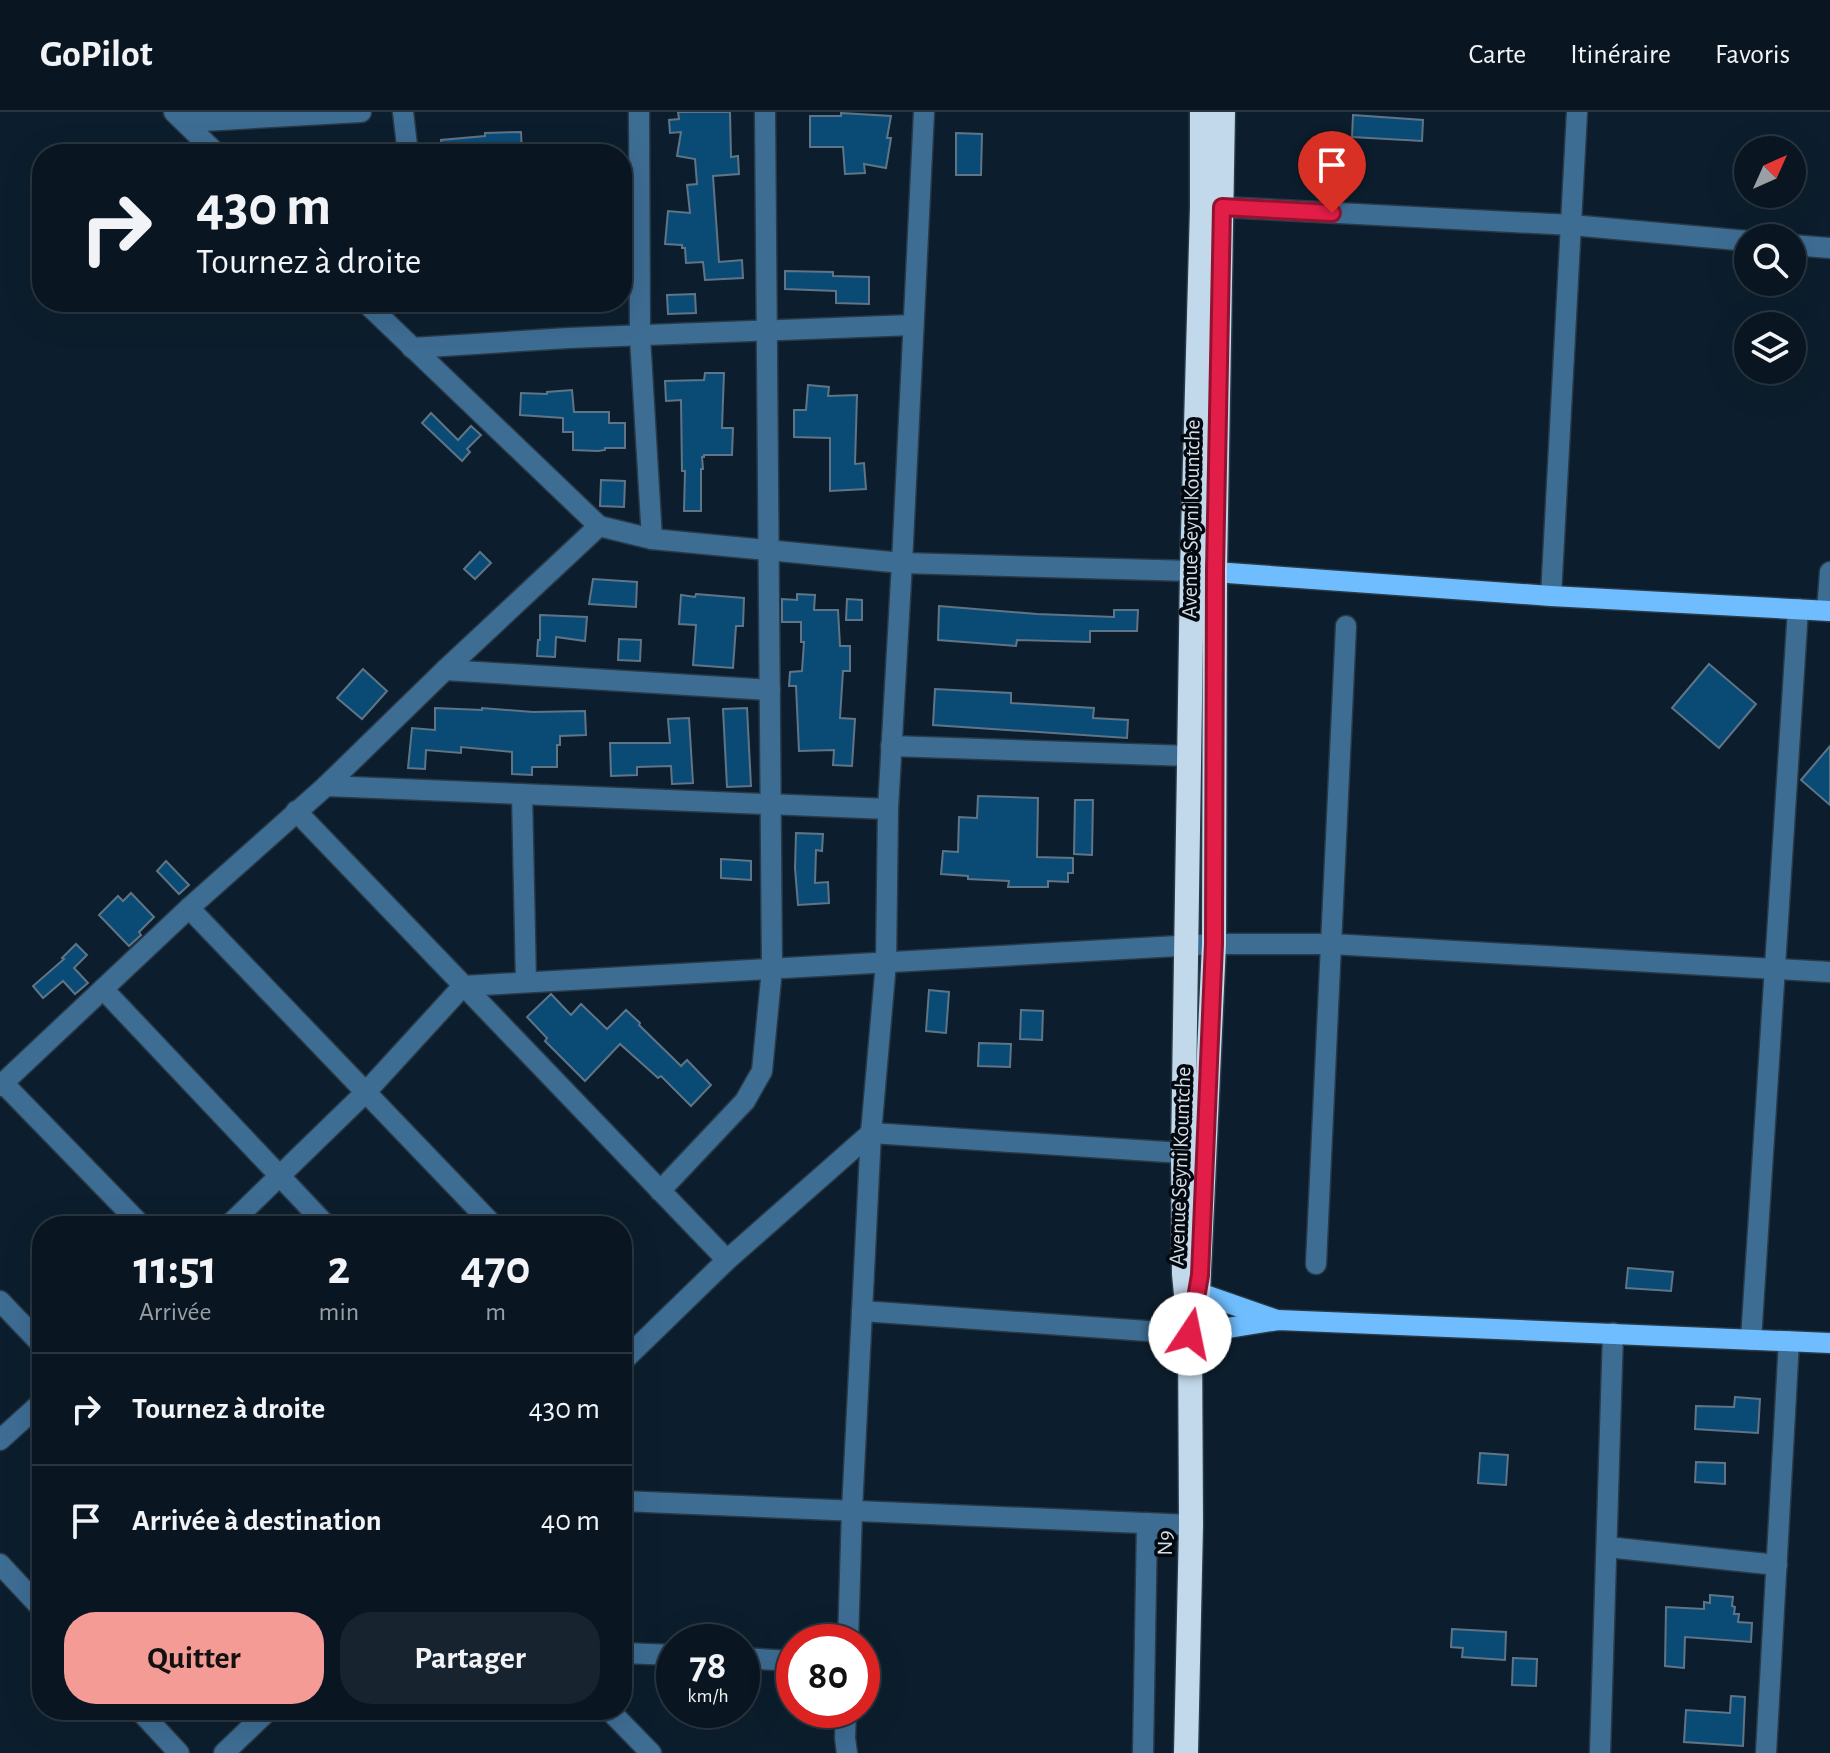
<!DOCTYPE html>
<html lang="fr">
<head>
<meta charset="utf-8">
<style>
	:root { --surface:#091622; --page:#17232f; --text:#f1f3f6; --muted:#999fa5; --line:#293540; --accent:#f59b96 }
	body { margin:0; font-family:"Alegreya Sans",sans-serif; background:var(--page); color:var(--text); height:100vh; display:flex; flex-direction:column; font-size:30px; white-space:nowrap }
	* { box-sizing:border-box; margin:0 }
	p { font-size:26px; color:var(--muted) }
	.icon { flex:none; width:44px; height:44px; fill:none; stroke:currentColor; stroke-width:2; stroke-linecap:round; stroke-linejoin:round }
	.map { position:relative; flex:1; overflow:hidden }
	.panel { position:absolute; left:32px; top:1104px; width:600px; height:504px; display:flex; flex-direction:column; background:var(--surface); border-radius:32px; box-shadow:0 8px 32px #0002,0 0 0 2px var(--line) }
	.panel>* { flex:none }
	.guide { position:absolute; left:32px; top:32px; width:600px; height:168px; border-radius:32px; box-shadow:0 8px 32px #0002,0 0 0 2px var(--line); background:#091622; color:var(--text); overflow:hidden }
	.needle { width:52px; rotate:45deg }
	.controls { position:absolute; left:1734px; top:24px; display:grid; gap:16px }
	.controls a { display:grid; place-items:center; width:72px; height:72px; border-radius:50%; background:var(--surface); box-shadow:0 8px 32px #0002,0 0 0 2px var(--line); font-size:40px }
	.speed { position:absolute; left:656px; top:1512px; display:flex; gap:16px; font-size:40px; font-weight:700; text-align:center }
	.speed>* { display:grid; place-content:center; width:104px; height:104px; border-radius:50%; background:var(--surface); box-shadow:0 8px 32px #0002,0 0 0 2px var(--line); line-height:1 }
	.speed small { font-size:20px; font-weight:400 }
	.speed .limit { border:12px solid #d22; background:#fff; color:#111 }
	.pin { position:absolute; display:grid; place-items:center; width:68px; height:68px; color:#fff; margin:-82px -34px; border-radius:50% 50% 50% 0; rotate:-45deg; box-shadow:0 0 8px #0007 }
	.pin .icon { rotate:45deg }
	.me { position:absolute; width:88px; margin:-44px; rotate:11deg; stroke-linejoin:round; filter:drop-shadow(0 0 6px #0008) }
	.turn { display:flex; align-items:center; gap:28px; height:168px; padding:0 32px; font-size:36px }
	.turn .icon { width:104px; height:104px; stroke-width:2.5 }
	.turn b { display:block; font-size:56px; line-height:68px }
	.eta { display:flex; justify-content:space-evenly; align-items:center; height:136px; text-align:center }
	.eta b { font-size:48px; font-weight:700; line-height:56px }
	.button { display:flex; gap:16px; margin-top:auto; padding:16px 32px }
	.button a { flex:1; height:92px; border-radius:32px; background:var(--accent); color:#111; font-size:32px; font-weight:700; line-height:92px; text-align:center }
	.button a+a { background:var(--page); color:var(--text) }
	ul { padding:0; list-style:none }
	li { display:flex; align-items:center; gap:24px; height:112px; padding:0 32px; border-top:2px solid var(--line) }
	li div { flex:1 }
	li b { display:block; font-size:30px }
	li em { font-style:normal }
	header { display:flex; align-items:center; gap:48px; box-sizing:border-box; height:112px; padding:0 40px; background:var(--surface); border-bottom:2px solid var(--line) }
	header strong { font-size:38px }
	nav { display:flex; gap:44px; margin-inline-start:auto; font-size:28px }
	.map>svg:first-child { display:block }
	.building { fill:#0a4b76; stroke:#5f7486; stroke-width:2 }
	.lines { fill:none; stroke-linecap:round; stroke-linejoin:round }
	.minor-casing { stroke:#283947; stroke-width:23 }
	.major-casing { stroke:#283947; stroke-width:23 }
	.highway-casing { stroke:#283947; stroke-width:27 }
	.minor { stroke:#3e6d94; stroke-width:20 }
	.major { stroke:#6fbdfe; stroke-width:20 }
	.highway { stroke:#c2d8eb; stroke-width:24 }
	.route-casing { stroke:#92132f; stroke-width:20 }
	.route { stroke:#e11d48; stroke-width:14 }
	.labels { text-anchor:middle; stroke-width:7; stroke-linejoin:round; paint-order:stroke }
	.street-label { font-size:22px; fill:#d2dde8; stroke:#03080e }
</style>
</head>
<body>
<header>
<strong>GoPilot</strong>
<nav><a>Carte</a><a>Itinéraire</a><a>Favoris</a></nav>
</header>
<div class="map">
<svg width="1830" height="1641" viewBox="0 0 1830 1641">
	<rect width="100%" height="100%" fill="#0c1e2d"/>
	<g class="building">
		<polygon points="678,0 730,0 731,45 738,44 739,62 713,64 719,150 742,148 743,166 705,168 703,150 686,151 685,136 682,136 682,133 665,132 668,99 690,101 687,73 697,72 695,47 677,44 681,20 670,21 669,8 679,7"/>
		<polygon points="841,1 891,4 887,26 891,26 886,56 864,52 865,61 845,62 843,35 810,35 810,4 841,4"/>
		<polygon points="1353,3 1423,8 1422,29 1352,25"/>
		<polygon points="521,20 522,42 443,42 441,28 485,24 485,21"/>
		<polygon points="956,21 982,22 981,63 956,63"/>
		<polygon points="785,159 833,160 833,164 869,165 869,192 836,191 836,179 785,177"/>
		<polygon points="695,182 696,201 668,202 667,183"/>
		<polygon points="705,261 724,261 722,316 733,316 732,343 704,343 704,345 702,345 703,357 701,357 701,399 684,399 685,359 682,359 681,288 666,289 665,269 704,268"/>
		<polygon points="808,273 829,275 828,284 857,283 855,352 864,351 866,377 830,379 830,326 794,325 794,298 806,298"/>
		<polygon points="572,278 574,300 609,300 609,311 625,311 625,336 605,336 605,338 598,339 573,338 573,320 563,320 563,306 520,303 521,281 547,282 547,280"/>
		<polygon points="431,301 458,328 471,314 481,323 467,337 470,340 462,349 422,311"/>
		<polygon points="601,368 625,369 624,395 600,394"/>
		<polygon points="480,440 491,451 475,467 464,457"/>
		<polygon points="593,467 637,470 636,495 589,492"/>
		<polygon points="696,482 744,486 743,514 736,514 733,556 693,553 696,513 679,512 681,483 695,485"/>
		<polygon points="797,482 815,483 814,498 838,498 840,534 850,534 850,559 843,559 840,606 855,607 852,654 833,653 834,638 799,639 796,574 789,574 790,560 802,559 804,530 801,530 801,510 782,510 782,487 797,488"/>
		<polygon points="847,487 862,488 862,508 846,508"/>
		<polygon points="939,494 1037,502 1114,505 1114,498 1138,498 1137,519 1090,519 1090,530 1017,528 1016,534 938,528"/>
		<polygon points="540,503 587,505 585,529 556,525 555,545 537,544 538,528 540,528"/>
		<polygon points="619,527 641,528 640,549 618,548"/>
		<polygon points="1709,552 1756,592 1719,636 1672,596"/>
		<polygon points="363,557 387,579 362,607 337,586"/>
		<polygon points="935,577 1011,581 1011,591 1094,596 1093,606 1128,608 1127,626 933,613"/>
		<polygon points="435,596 482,598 482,596 533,600 585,599 586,623 560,624 560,633 557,633 557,655 532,655 532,663 512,662 512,640 461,635 461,641 426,638 425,657 408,656 412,616 435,618"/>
		<polygon points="747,596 751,674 727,675 723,597"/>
		<polygon points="689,606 693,671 672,672 671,654 637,655 637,663 611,664 610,631 670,631 668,607"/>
		<polygon points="1830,634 1830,693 1801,668"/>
		<polygon points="978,684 1038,686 1037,745 1073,746 1073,761 1068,761 1068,770 1048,769 1048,775 1008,775 1009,769 968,767 968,764 941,762 943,739 958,740 959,705 977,706"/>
		<polygon points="1075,688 1093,688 1092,743 1074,742"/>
		<polygon points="796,721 823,722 822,739 816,738 815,771 828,770 829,791 798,793 795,756"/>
		<polygon points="721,747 751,749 751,768 721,766"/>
		<polygon points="166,749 189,773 179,782 157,759"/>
		<polygon points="131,781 154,805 139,820 141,823 129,834 99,803 118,784 123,789"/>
		<polygon points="76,832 87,843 74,856 88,871 75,882 63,869 43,886 33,874 64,847 62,846"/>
		<polygon points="929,878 949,880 946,921 926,919"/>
		<polygon points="551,882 571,903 581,892 607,917 626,898 640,911 639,913 681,954 687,948 711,973 691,994 661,964 658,966 620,932 585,969 545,929 547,926 527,905"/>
		<polygon points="1021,898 1043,899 1042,928 1020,927"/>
		<polygon points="979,931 1011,932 1010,955 978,954"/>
		<polygon points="1628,1156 1673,1160 1671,1179 1626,1176"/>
		<polygon points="1735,1285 1760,1287 1758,1321 1695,1317 1696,1294 1734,1295"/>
		<polygon points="1480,1341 1508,1343 1506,1373 1478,1371"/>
		<polygon points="1696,1350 1725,1351 1725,1372 1695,1370"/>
		<polygon points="1710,1483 1733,1485 1732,1494 1735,1495 1734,1502 1739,1502 1738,1510 1752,1511 1751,1530 1685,1525 1684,1556 1665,1554 1666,1495 1704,1497 1704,1490 1710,1491"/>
		<polygon points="1452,1517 1506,1520 1505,1548 1462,1545 1463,1536 1451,1535"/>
		<polygon points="1513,1546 1537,1547 1536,1574 1512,1573"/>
		<polygon points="1731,1584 1745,1585 1743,1634 1684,1630 1686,1598 1730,1601"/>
	</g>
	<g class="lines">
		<defs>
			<g id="minor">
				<polyline points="174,0 217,42"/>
				<polyline points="403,0 408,42"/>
				<polyline points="639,0 640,225 652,427"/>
				<polyline points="185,10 361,0"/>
				<polyline points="1222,95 1571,113 1748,129"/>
				<polyline points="1792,133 1830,136"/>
				<polyline points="365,190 599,414 652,427 902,451 1192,459"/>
				<polyline points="412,236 568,226 913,213"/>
				<polyline points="1551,484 1577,0"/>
				<polyline points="1827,499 1830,460"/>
				<polyline points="445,558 770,578"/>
				<polyline points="891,634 1190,644"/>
				<polyline points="326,674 888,697"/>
				<polyline points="522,682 526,870"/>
				<polyline points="296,699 727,1148"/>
				<polyline points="189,796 494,1114"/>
				<polyline points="103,877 327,1114"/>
				<polyline points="3,971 142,1114"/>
				<polyline points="0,974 189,796 326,674 445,558 599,414"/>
				<polyline points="660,1079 745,989 762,959 772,857 765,0"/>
				<polyline points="228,1114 366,980 463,874 1214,832 1331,832 1830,860"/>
				<polyline points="1316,1152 1346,514"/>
				<polyline points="0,1189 42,1233"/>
				<polyline points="862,1199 1190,1222"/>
				<polyline points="1751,1228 1798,497"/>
				<polyline points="622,1250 727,1148 871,1021 1183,1041"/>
				<polyline points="0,1328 42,1290"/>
				<polyline points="622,1389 1191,1413"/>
				<polyline points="1607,1435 1777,1453"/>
				<polyline points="0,1452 42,1497"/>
				<polyline points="848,1530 852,1398 871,1021 886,851 888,697 902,451 924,0"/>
				<polyline points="622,1541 674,1543"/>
				<polyline points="742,1546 794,1549"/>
				<polyline points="139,1598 179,1641"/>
				<polyline points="609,1598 651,1641"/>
				<polyline points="846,1598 845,1626 847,1641"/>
				<polyline points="224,1641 269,1598"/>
				<polyline points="1143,1641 1147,1411"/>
				<polyline points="1600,1641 1613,1221"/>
				<polyline points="1766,1641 1789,1229"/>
			</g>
			<g id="major">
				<polyline points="1200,459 1551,484 1830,499"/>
				<polyline points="1185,1176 1274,1207"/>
				<polyline points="1190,1222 1278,1208 1830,1231"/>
			</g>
			<g id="highway">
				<polyline points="1198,1181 1214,832 1215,458 1223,0"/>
				<polyline points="1186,1641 1191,1413 1190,1222 1184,1162 1183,1041 1192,459 1202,95 1202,0"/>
			</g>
		</defs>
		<use href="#minor" class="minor-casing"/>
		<use href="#major" class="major-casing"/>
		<use href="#highway" class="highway-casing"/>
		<use href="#minor" class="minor"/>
		<use href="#major" class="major"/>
		<use href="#highway" class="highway"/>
	</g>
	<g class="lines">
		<defs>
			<polyline id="route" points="1190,1222 1200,1163 1214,832 1215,458 1222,95 1332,101"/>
		</defs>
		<use href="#route" class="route-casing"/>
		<use href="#route" class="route"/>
	</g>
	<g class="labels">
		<g class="street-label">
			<text transform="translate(1190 407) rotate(-89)" y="8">Avenue Seyni Kountche</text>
			<text transform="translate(1179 1054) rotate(-88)" y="8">Avenue Seyni Kountche</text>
			<text transform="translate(1164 1431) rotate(-89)" y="8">N9</text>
		</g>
	</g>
</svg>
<div class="controls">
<a><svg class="needle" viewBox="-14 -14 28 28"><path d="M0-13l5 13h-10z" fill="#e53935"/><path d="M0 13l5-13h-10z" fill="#999fa5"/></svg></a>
<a><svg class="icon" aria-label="search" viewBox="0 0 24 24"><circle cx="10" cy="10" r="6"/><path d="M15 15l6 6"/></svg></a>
<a><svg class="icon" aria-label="layers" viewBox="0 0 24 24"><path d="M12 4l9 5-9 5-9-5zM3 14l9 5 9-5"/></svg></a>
</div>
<div class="speed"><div>78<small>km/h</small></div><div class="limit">80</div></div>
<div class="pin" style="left:1332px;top:101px;background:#d93025"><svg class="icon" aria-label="arrive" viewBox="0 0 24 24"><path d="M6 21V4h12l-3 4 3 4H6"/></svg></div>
<svg class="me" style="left:1190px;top:1222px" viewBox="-20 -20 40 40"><circle r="19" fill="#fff"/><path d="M0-13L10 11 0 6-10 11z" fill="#e11d48"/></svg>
<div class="guide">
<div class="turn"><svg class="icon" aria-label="right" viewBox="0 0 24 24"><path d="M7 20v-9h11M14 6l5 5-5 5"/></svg><div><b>430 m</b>Tournez à droite</div></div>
</div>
<section class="panel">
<div class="eta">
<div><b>11:51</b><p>Arrivée</p></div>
<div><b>2</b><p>min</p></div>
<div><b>470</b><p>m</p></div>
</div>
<ul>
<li><svg class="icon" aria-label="right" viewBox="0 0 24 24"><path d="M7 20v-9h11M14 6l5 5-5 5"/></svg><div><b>Tournez à droite</b></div><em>430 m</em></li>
<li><svg class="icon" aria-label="arrive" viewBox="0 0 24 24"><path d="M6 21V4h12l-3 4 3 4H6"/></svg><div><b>Arrivée à destination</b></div><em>40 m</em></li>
</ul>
<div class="button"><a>Quitter</a><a>Partager</a></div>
</section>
</div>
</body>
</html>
